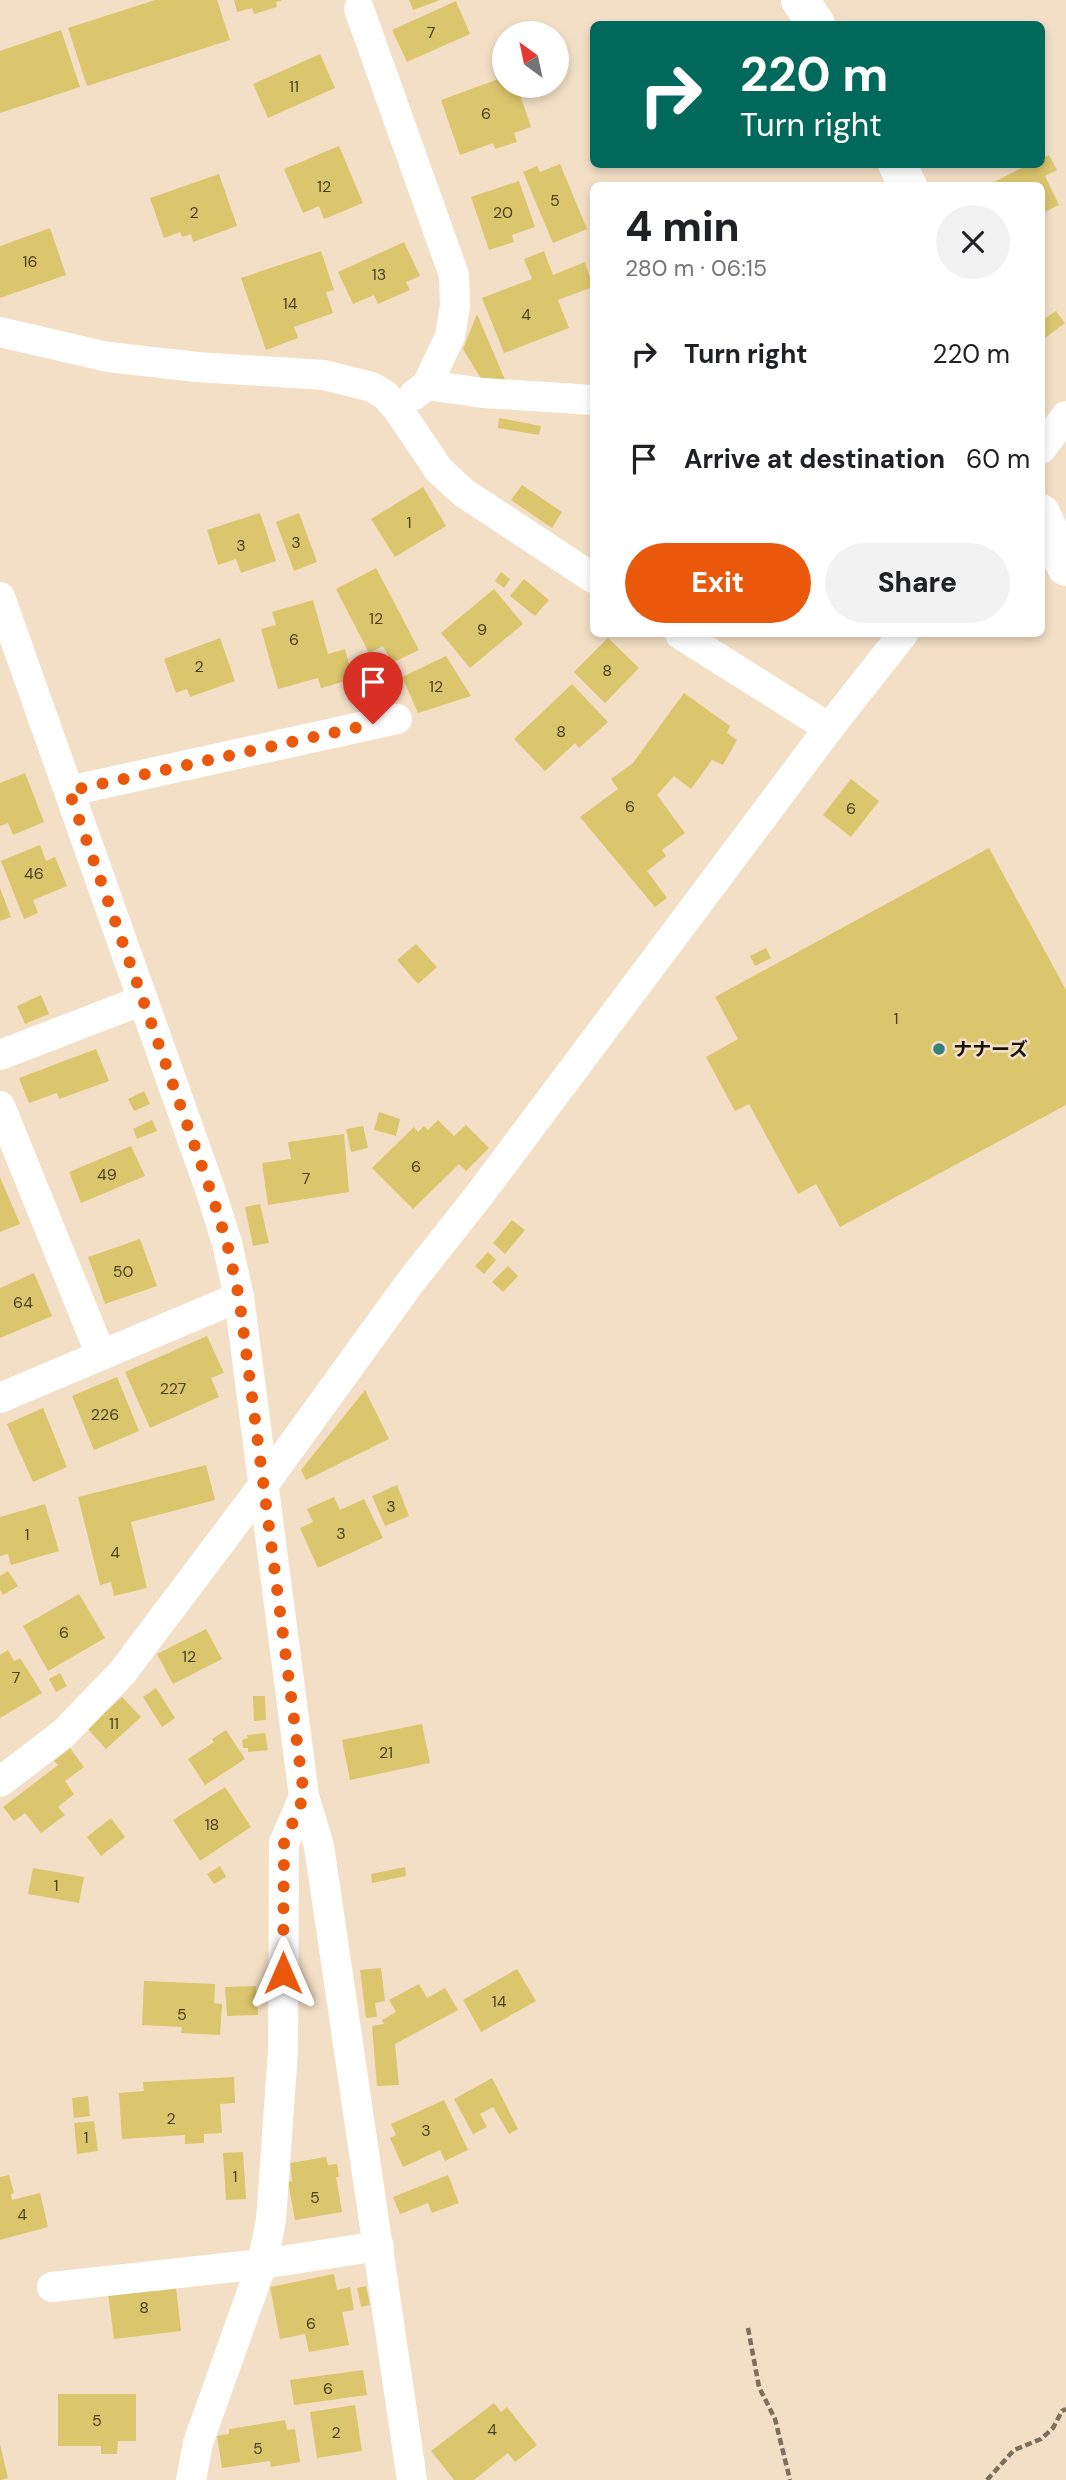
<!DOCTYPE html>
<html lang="en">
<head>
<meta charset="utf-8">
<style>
	:root { --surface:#fff; --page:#f2f2f2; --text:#202124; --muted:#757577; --accent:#ea580c }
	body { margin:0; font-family:"DM Sans","Noto Sans JP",sans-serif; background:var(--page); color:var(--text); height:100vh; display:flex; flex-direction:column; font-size:26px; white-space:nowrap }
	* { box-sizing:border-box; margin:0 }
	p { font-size:23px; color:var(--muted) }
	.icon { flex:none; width:38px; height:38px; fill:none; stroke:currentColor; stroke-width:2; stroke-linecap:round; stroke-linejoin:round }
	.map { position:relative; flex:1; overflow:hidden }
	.drawer { position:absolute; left:590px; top:182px; width:455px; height:455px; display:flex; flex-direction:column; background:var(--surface); border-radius:10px; box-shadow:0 4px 10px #0003 }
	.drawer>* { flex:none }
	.hud { position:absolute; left:590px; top:21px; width:455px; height:147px; border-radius:10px; box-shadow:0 4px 10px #0003; background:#00695c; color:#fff; overflow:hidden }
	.needle { width:46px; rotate:327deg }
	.controls { position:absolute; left:492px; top:21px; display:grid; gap:14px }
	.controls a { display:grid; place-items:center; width:77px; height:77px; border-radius:50%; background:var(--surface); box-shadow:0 4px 10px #0003; font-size:35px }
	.pin { position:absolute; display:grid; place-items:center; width:60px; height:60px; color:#fff; margin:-72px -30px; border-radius:50% 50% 50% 0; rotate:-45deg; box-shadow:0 0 7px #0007 }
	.pin .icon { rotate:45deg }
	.me { position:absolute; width:77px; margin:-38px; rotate:0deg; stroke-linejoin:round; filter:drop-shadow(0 0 5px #0008) }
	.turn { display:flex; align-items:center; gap:24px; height:147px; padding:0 35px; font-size:32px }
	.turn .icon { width:91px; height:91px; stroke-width:2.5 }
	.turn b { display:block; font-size:49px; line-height:60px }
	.round { display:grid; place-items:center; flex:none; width:74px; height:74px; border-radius:37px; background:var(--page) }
	.summary { display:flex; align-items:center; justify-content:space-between; height:119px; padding:0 35px }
	h1 { font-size:42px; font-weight:800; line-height:52px }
	.primary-button { display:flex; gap:14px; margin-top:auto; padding:14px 35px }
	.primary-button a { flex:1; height:80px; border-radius:42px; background:var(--accent); color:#fff; font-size:28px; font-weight:800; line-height:80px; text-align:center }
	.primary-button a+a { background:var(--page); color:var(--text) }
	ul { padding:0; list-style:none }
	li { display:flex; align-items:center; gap:21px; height:105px; padding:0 35px }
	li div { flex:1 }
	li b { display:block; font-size:26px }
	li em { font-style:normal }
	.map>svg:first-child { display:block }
	.building { fill:#dbc66e }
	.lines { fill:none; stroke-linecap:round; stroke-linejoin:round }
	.path { stroke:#7c6f5f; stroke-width:4.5; stroke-dasharray:7 3.5; stroke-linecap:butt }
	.minor { stroke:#fff; stroke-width:30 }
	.tertiary { stroke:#fff; stroke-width:38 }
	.route { stroke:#ea580c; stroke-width:12; stroke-dasharray:0 21.6 }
	.poi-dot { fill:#38807e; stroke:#f3dfc6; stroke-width:2.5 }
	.labels { text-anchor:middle; stroke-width:5; stroke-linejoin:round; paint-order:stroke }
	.number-label { font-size:16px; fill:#4a3f22 }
	.poi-label { font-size:19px; font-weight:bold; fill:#191209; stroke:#f3dfc6; text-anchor:start }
</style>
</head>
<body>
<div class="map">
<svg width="1066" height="2480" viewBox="0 0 1066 2480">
	<rect width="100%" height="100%" fill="#f3dfc6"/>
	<g class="building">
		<polygon points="155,0 217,0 230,40 87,86 68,28"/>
		<polygon points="234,0 281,0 281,1 276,2 277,7 254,14 252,8 237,12"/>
		<polygon points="409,0 440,0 413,10"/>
		<polygon points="456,1 470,34 407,62 392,30"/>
		<polygon points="61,30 80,87 0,113 0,51"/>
		<polygon points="320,54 335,88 268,118 253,84"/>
		<polygon points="504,77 504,86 517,86 531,127 514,133 517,142 495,149 493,143 460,155 441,100"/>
		<polygon points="339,146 363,203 324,219 319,206 303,213 284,169"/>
		<polygon points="1049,155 1057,170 1045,176 1059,205 1041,214 1041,186 986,186 1029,164 1041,164 1041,159"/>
		<polygon points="560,164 587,229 553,243 523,172 537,166 540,172"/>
		<polygon points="219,174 237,226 193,242 191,234 182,237 180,232 164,238 150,198"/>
		<polygon points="519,181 535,227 512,235 514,242 489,250 471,197"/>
		<polygon points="50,228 66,275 0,298 0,246"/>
		<polygon points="404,242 420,276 406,282 410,290 378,304 374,295 353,304 338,272"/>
		<polygon points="321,251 334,290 326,292 333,313 294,327 298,338 266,350 241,278"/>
		<polygon points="544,251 553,275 585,262 593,287 558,300 569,328 504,353 482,298 532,279 524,259"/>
		<polygon points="1056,311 1065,323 1041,341 1041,321"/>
		<polygon points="477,314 506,382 482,380 463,349"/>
		<polygon points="499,418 541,426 539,435 498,428"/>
		<polygon points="522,485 562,512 552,528 511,500"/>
		<polygon points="423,487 446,526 395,557 371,519"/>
		<polygon points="260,513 276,561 241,573 236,559 218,565 207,530"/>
		<polygon points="299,513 317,562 294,571 276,522"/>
		<polygon points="376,568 419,650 392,663 383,646 369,653 336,589"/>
		<polygon points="501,572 510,579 504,588 495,581"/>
		<polygon points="524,579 549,600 535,616 510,596"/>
		<polygon points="494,589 523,624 470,668 441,633"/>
		<polygon points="313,600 328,654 345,649 353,679 321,688 318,678 278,689 261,629 276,625 272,612"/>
		<polygon points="220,638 235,681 190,697 187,689 176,693 164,659"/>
		<polygon points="608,638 639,668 605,703 574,672"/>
		<polygon points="446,656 471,696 418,713 402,677"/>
		<polygon points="572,684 608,722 579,748 575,743 545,771 514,739"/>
		<polygon points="684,693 730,726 727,733 737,740 723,765 712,760 691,789 674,776 657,795 685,833 662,850 666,856 647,871 667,898 655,907 580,817 618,789 611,779 633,763"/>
		<polygon points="25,773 44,822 13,835 8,823 0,826 0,783"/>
		<polygon points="851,779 879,801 851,837 823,815"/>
		<polygon points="40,845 46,861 55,857 67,886 33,900 38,913 24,919 1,861"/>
		<polygon points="989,848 1066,990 1066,1105 840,1227 816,1184 798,1194 749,1104 735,1111 706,1057 738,1039 715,997"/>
		<polygon points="0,888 11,917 0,921"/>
		<polygon points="416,944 437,967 418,984 397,960"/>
		<polygon points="766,948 771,958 755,966 750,956"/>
		<polygon points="41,995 49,1014 25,1024 17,1006"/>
		<polygon points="96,1049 109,1081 59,1099 57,1093 29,1103 19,1078"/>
		<polygon points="144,1091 150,1104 134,1111 128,1099"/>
		<polygon points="379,1112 400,1119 396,1136 374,1130"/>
		<polygon points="152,1120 157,1131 137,1139 133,1129"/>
		<polygon points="438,1120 454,1136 466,1125 489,1148 466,1171 459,1164 413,1209 372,1168 414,1127 418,1132 424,1126 428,1130"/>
		<polygon points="363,1126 368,1148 351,1152 346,1129"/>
		<polygon points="344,1134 349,1192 268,1205 262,1163 291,1159 288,1142"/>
		<polygon points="131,1146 145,1176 81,1203 69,1172"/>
		<polygon points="0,1177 20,1224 0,1232"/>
		<polygon points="260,1204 269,1243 253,1246 245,1207"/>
		<polygon points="512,1220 525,1230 505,1254 493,1243"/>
		<polygon points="140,1239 157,1286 105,1304 88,1257"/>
		<polygon points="488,1252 496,1260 484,1274 475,1266"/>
		<polygon points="508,1266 518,1276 503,1292 492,1282"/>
		<polygon points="34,1273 52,1316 0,1338 0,1288"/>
		<polygon points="207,1336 224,1373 211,1378 219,1397 150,1428 125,1372"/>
		<polygon points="117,1377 139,1431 94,1450 72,1396"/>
		<polygon points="365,1390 389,1439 306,1480 301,1470"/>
		<polygon points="43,1408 67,1467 33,1482 7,1424"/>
		<polygon points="206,1465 215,1500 131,1522 147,1588 114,1596 111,1582 100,1585 78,1497"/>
		<polygon points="397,1485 409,1516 385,1526 372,1496"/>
		<polygon points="334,1497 340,1510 364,1499 383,1538 318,1568 300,1528 313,1522 307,1509"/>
		<polygon points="45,1504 59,1551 11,1565 8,1554 0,1556 0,1517"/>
		<polygon points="8,1571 18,1586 3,1595 0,1590 0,1576"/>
		<polygon points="79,1594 105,1638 48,1671 23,1626"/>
		<polygon points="206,1629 222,1659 173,1684 157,1654"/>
		<polygon points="8,1650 14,1661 20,1658 42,1693 0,1718 0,1655"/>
		<polygon points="60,1673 67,1686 56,1692 49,1679"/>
		<polygon points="156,1688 175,1718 162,1727 143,1697"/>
		<polygon points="253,1696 265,1696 266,1720 254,1721"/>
		<polygon points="122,1697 141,1717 106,1749 87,1728"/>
		<polygon points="422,1724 430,1763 350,1780 342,1740"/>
		<polygon points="226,1730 245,1759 205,1785 188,1759 214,1742 212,1739"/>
		<polygon points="265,1733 268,1750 248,1752 248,1748 243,1748 242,1740 248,1738 247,1735"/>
		<polygon points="70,1748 84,1767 65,1781 74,1794 58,1807 65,1815 41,1833 25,1813 14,1821 3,1807 58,1765 54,1761"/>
		<polygon points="225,1787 251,1827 200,1861 173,1820"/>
		<polygon points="111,1818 125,1837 101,1856 87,1837"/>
		<polygon points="220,1866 226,1877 214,1884 207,1874"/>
		<polygon points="405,1867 406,1876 372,1883 371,1874"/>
		<polygon points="33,1868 84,1877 79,1903 28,1894"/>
		<polygon points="381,1968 385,2001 375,2003 377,2017 366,2018 360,1970"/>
		<polygon points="517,1969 536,2001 481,2032 463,2000"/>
		<polygon points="144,1981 215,1984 214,2003 222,2004 220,2035 181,2033 182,2027 142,2025"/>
		<polygon points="419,1984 427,1998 445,1988 458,2010 395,2044 399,2085 377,2086 372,2026 384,2024 382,2020 396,2012 389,2000"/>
		<polygon points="256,1986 258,2015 227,2016 225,1987"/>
		<polygon points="234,2077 235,2103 220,2104 222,2133 204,2134 204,2143 185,2144 185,2135 122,2139 119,2093 144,2091 143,2082"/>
		<polygon points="492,2078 518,2129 509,2134 493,2107 480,2114 487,2127 473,2134 454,2099"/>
		<polygon points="88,2096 90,2116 74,2118 72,2098"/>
		<polygon points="444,2100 468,2150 445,2161 440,2150 403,2167 390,2138 396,2135 391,2124"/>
		<polygon points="94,2121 98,2151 77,2154 74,2123"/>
		<polygon points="243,2152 246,2199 226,2200 223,2153"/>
		<polygon points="326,2157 328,2165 337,2164 339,2177 336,2177 342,2212 295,2220 288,2182 292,2181 290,2163"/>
		<polygon points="9,2175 14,2193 11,2194 12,2200 40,2193 48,2227 0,2240 0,2177"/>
		<polygon points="448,2175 459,2203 432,2213 428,2203 400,2214 393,2197"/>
		<polygon points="334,2274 337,2290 350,2287 354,2310 342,2312 349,2345 309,2352 305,2334 280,2339 270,2287"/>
		<polygon points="154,2284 155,2291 176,2288 181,2331 114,2339 108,2293"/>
		<polygon points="366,2286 370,2305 361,2307 357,2288"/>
		<polygon points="363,2370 367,2395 294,2405 290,2380"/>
		<polygon points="58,2394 136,2394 136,2441 118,2441 117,2454 101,2454 101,2446 58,2446"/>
		<polygon points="494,2403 501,2412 507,2407 537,2445 515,2462 508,2453 474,2480 454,2480 431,2451"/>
		<polygon points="355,2405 362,2451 317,2458 310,2412"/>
		<polygon points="285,2420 287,2430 295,2429 300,2462 271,2467 270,2461 222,2468 217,2436 229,2434 229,2429"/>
		<polygon points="0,2444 8,2478 1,2480 0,2480"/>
	</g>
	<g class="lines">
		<g class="path">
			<polyline points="748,2328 759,2387 775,2419 790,2480"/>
			<polyline points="987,2480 1014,2450 1041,2439 1053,2428 1062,2411 1066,2409"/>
		</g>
		<g class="minor">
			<polyline points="359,9 454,275 455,306 450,336 427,385"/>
			<polyline points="0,332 108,357 197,367 324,375 372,387 385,395 397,408 439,470 464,493 593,578"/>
			<polyline points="414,395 427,385 483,393 593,400"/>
			<polyline points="1041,449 1066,416"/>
			<polyline points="0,597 211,1192 227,1243 239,1297 304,1796 284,1843 283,2051 271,2220 262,2264 198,2443 191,2480"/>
			<polyline points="680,634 829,728"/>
			<polyline points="69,791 397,719"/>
			<polyline points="0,1055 143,1000"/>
			<polyline points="0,1106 101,1355"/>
			<polyline points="0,1398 239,1297"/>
			<polyline points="0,1782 64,1733 122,1673 262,1487 409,1284 480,1194 829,728 903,634"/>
			<polyline points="304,1796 319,1846 412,2480"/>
			<polyline points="52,2287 262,2264 379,2246"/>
		</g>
		<g class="tertiary">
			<polyline points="800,0 816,24"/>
			<polyline points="897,164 908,186"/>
			<polyline points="1041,513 1066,567"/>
		</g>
	</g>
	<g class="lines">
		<polyline class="route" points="283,1973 284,1843 304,1796 239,1297 227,1243 211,1192 69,791 373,724"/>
	</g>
	<circle class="poi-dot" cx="939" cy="1049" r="7"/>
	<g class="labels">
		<g class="number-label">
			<text x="431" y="38">7</text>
			<text x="294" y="92">11</text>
			<text x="486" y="119">6</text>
			<text x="324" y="192">12</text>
			<text x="555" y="206">5</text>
			<text x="194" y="218">2</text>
			<text x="503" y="218">20</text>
			<text x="30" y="267">16</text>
			<text x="379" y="280">13</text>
			<text x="290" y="309">14</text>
			<text x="526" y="320">4</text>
			<text x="409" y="528">1</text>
			<text x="296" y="548">3</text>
			<text x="241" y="551">3</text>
			<text x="376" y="624">12</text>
			<text x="482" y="635">9</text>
			<text x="294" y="645">6</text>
			<text x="199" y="672">2</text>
			<text x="607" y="676">8</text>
			<text x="436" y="692">12</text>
			<text x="561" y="737">8</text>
			<text x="630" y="812">6</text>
			<text x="851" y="814">6</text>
			<text x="34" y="879">46</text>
			<text x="896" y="1024">1</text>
			<text x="416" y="1172">6</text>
			<text x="107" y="1180">49</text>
			<text x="306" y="1184">7</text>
			<text x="123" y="1277">50</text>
			<text x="23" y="1308">64</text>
			<text x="173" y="1394">227</text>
			<text x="105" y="1420">226</text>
			<text x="391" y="1512">3</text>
			<text x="341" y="1539">3</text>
			<text x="27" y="1540">1</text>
			<text x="115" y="1558">4</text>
			<text x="64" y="1638">6</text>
			<text x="189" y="1662">12</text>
			<text x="16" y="1683">7</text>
			<text x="114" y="1729">11</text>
			<text x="386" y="1758">21</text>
			<text x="212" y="1830">18</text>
			<text x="56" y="1891">1</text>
			<text x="499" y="2007">14</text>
			<text x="182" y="2020">5</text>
			<text x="171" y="2124">2</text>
			<text x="426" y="2136">3</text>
			<text x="86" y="2143">1</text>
			<text x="235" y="2182">1</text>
			<text x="315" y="2203">5</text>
			<text x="22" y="2220">4</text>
			<text x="144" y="2313">8</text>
			<text x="311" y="2329">6</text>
			<text x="328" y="2394">6</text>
			<text x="97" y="2426">5</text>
			<text x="492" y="2435">4</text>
			<text x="336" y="2438">2</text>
			<text x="258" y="2454">5</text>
		</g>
		<g class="poi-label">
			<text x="953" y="1056">ナナーズ</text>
		</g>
	</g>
</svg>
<div class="controls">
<a><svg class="needle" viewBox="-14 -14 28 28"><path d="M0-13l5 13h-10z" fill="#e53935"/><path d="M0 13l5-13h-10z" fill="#757577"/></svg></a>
</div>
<div class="pin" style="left:373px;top:724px;background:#d93025"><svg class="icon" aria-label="arrive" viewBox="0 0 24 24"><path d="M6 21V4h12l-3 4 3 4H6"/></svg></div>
<svg class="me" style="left:283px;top:1973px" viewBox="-20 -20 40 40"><path d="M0-17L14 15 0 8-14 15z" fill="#ea580c" stroke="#fff" stroke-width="4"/></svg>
<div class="hud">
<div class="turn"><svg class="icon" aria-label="right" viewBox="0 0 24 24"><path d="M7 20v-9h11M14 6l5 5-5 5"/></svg><div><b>220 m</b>Turn right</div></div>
</div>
<section class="drawer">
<div class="summary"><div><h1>4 min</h1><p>280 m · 06:15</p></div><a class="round"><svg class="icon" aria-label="close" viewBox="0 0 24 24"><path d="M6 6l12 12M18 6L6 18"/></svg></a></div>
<ul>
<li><svg class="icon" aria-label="right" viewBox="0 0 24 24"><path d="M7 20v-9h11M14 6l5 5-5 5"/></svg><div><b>Turn right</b></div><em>220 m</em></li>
<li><svg class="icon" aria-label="arrive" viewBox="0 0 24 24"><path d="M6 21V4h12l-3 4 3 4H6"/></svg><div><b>Arrive at destination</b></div><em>60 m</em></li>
</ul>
<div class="primary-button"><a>Exit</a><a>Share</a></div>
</section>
</div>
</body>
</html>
